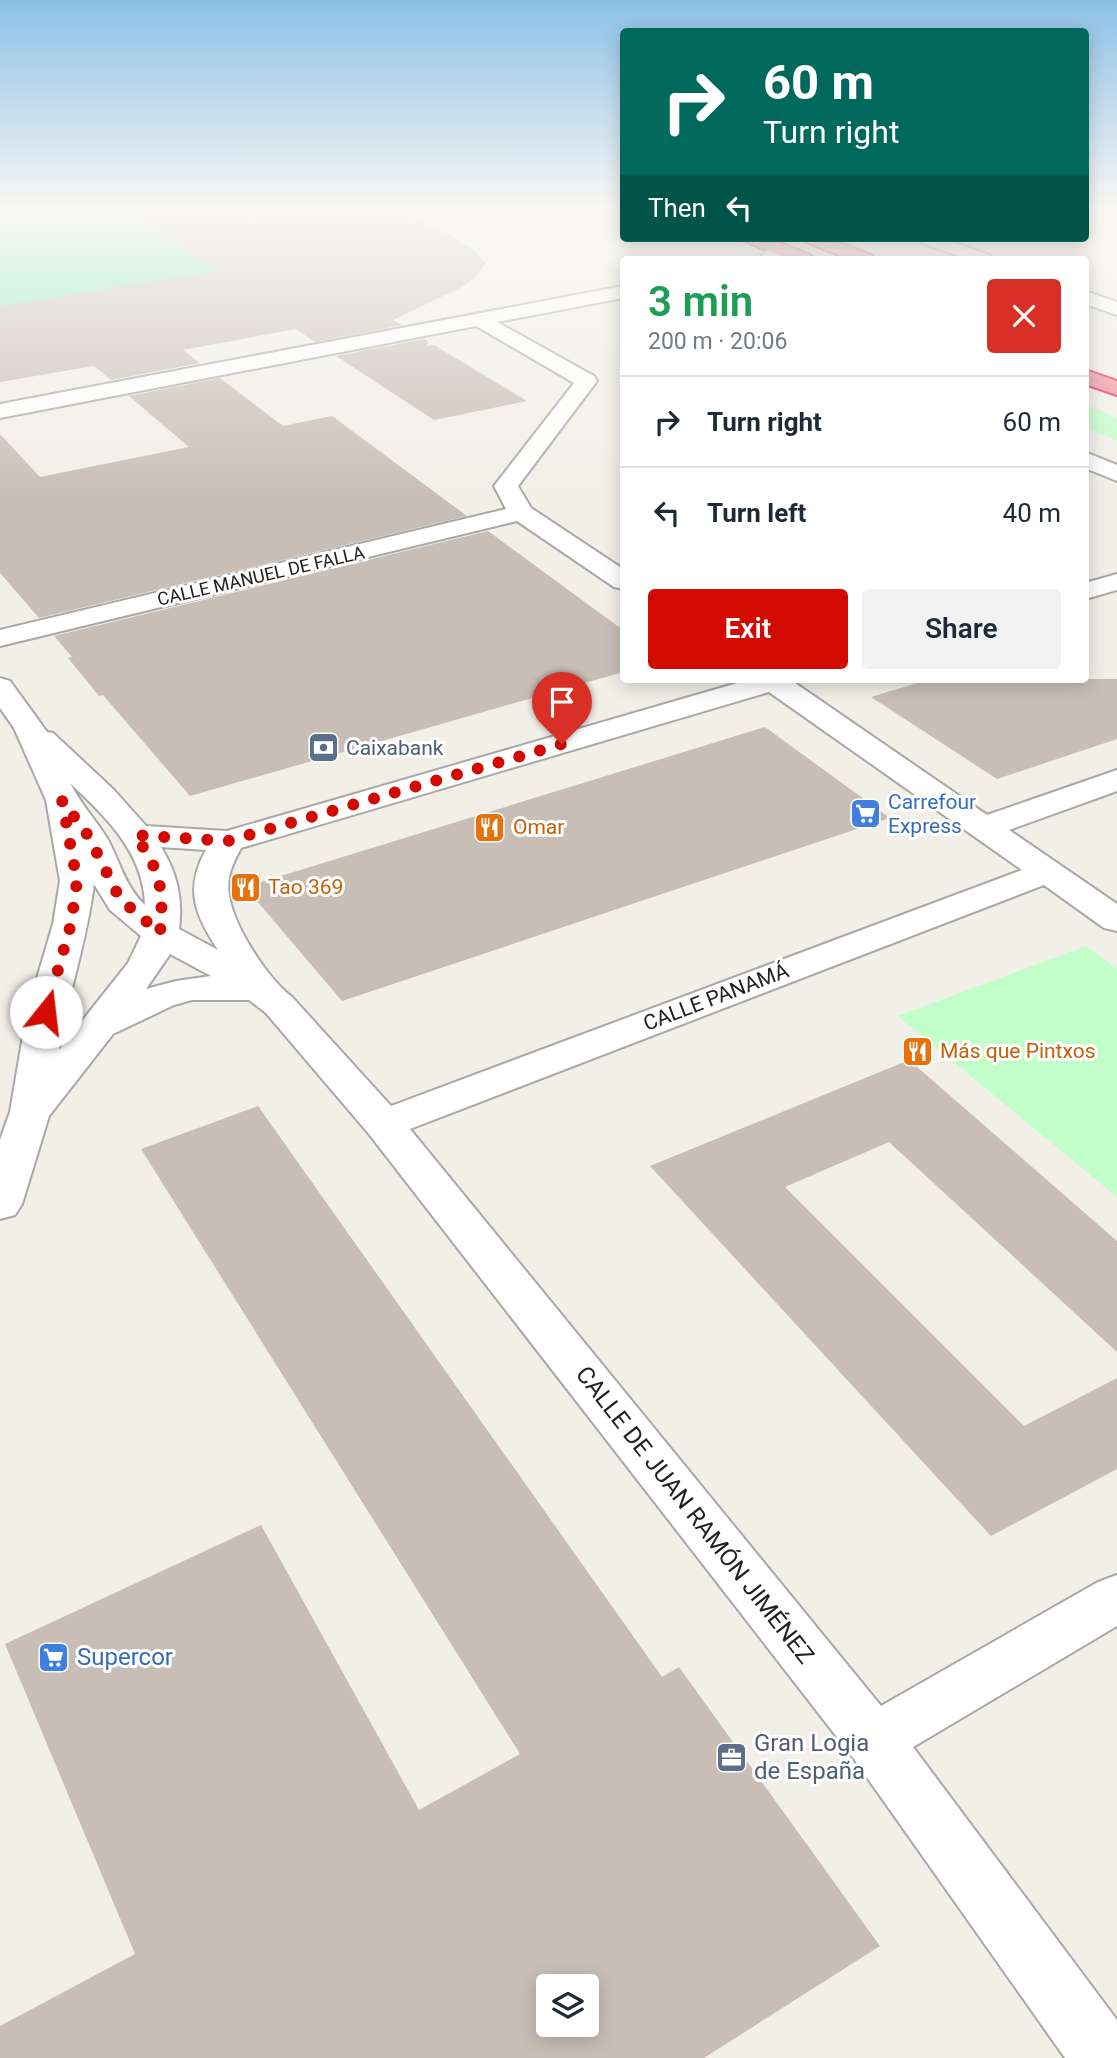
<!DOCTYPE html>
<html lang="en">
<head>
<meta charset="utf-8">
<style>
	:root { --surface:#fff; --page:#f2f2f3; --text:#1f2937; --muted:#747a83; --line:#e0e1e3; --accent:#d20a00 }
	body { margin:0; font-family:Roboto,sans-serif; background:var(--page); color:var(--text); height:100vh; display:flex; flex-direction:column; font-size:26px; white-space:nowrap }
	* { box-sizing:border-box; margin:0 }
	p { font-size:23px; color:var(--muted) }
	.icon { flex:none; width:38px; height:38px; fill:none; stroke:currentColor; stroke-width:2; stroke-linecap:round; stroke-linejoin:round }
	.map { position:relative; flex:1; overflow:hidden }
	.panel { position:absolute; left:620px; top:256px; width:469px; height:427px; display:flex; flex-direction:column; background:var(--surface); border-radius:7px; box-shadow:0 4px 18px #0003 }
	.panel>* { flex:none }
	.banner { position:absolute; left:620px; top:28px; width:469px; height:214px; border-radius:7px; box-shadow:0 4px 18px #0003; background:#00695c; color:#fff; overflow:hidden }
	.fabs { position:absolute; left:536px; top:1974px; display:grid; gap:14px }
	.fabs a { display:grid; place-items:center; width:63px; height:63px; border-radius:7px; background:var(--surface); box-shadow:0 4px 18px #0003; font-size:35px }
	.pin { position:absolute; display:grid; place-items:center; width:60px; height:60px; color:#fff; margin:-72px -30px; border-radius:50% 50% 50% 0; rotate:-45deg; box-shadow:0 0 7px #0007 }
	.pin .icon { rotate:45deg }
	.me { position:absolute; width:77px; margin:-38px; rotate:16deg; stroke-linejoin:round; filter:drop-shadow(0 0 5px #0008) }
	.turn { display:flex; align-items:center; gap:24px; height:147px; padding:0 28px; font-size:32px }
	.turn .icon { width:91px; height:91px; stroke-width:2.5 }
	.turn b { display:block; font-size:49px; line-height:60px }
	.then { display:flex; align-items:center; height:66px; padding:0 28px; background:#0003; gap:14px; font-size:26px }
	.round { display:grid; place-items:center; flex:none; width:74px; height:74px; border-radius:7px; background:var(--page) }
	.overview { display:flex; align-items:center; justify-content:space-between; height:119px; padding:0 28px }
	h1 { font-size:42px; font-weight:600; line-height:52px; color:#1e9e55 }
	.primary-button { display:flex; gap:14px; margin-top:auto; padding:14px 28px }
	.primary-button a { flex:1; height:80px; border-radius:7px; background:var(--accent); color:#fff; font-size:28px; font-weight:600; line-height:80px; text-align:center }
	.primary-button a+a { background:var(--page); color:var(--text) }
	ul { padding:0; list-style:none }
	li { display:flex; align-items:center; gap:21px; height:91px; padding:0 28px; border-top:2px solid var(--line) }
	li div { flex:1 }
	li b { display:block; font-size:26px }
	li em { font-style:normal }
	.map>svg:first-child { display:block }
	.park { fill:#c2feca }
	.pitch { fill:#80e7c4 }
	.building { fill:#c8beb6; fill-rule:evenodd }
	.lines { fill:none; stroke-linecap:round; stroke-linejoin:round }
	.minor-casing { stroke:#a8a8a8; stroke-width:4 }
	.highway-casing { stroke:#ea1b58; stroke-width:4 }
	.minor { fill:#fff; fill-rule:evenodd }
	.highway { fill:#ef8a98; fill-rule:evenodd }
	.route { stroke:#d20a00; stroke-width:12; stroke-dasharray:0 21.6 }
	.labels { text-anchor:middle; stroke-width:6; stroke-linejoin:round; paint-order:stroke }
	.far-street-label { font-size:18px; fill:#212121; stroke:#fff }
	.service-label { font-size:21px; fill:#4e5e75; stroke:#fff; text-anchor:start }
	.shop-label { font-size:21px; fill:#366cbe; stroke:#fff; text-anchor:start }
	.food-label { font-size:21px; fill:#c56008; stroke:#fff; text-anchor:start }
	.street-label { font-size:21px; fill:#212121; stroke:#fff }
	.near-street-label { font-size:24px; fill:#212121; stroke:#fff }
	.near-shop-label { font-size:24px; fill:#366cbe; stroke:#fff; text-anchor:start }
	.near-service-label { font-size:24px; fill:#4e5e75; stroke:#fff; text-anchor:start }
</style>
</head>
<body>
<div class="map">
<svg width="1117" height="2058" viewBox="0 0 1117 2058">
	<rect width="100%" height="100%" fill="#f2efe7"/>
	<g class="park">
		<polygon points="1085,404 1117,418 1117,441 1085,427"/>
		<polygon points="1086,946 1117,969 1117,1197 898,1016"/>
	</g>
	<polygon class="pitch" points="0,210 402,210 470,247 479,256 482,264 362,316 0,382"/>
	<g class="building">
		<polygon points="124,210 402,210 461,241 486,263 475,278 462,287 393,320 402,325 315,342 296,329 183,350 200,363 111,380 94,366 0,382 0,306 217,271"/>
		<polygon points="424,339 429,342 426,346 434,345 527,401 434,420 336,356"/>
		<polygon points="220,378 283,426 332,416 467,516 39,618 0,573 0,434 40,477 189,447 129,396"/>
		<polygon points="488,531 623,630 623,672 190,796 103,695 99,696 68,658 72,657 54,636"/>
		<polygon points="931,679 1117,679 1117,739 997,779 871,697"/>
		<polygon points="765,727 890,818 342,1001 245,887"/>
		<polygon points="909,1060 1117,1241 1117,1352 889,1142 785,1187 1024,1426 1117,1378 1117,1469 991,1536 650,1166"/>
		<path d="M258,1106l404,571 17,-10 201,279 -176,112h-704v-32l135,-72 -130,-310 256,-119 158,285 101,-56 -379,-605zM548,1986h38v39h-38z"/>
	</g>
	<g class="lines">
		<defs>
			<g id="minor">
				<polygon points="917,238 942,238 989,255 992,259 966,259 920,242"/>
				<polygon points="777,243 786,248 781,259 760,259 771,244"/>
				<polygon points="623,286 623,298 497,322 594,376 597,381 518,486 531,508 623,569 623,589 614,587 517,521 0,646 0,630 506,509 494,486 574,383 476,326 0,418 0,404"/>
				<polygon points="1085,291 1117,302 1117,315 1085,304"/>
				<polygon points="1085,452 1117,465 1117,481 1085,468"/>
				<polygon points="1117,574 1117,590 1085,599 1085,583"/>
				<path d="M0,678l10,3 37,51 6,1 61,57 32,36 81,5 524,-152h47l-3,4 192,132 130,-45v21l-108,39 108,74v27l-13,-3 -60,-43 -634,244 471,577 217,-124 19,-7v51l-204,121 204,273v38h-52l-211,-299 -485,-625 -103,-121 -17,-13h-57l-18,5 -61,29 -64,82 -27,88 -7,11 -15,4v-79l10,-28 17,-100 26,-88 7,-43 -14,-81 -32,-72 -14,-20zM769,692l253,178 -631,236 -99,-109c-24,-18 -59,-71 -63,-102 -3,-18 4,-32 12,-47zM70,783c36,34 74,70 75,122 -20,-18 -25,-44 -38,-67 -12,-19 -27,-35 -37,-55zM161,847l45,3c-22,39 -11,65 12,100l-39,-21c4,-31 -2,-56 -18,-82zM94,884l16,26 31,26 -13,27 -69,87c9,-56 28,-109 35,-166zM170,954l2,1 39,21 -35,5 -30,8z"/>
			</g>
			<g id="highway">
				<polygon points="744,238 768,238 810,255 813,259 788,259 747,242"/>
				<polygon points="803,238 828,238 871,255 874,259 849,259 806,242"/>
				<polygon points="1085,370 1117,381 1117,395 1085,384"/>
			</g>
		</defs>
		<use href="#minor" class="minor-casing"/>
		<use href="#highway" class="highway-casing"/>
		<use href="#minor" class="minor"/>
		<use href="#highway" class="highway"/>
	</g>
	<linearGradient id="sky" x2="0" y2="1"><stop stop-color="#8dc0e6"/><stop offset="0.42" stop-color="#f9f8f4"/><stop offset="1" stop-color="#f9f8f4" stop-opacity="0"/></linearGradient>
	<rect width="1117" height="498" fill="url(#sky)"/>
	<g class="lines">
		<path class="route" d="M46,1012l25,-88 6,-43 -15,-81 27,37 31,62 40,34c4,-44 1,-61 -25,-98l93,6 334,-97"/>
	</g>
	<defs>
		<symbol id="bank-square" viewBox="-11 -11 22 22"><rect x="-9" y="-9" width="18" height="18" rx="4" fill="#5c6f8a" stroke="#fff"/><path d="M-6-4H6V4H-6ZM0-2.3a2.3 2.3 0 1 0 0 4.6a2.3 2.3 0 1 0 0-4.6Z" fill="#fff"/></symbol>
		<symbol id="supermarket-square" viewBox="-11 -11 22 22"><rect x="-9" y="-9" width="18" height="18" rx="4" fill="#3f7fe0" stroke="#fff"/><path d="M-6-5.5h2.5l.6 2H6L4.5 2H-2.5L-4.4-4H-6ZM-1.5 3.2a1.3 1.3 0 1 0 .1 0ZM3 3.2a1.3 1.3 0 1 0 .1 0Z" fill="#fff"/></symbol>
		<symbol id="restaurant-square" viewBox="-11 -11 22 22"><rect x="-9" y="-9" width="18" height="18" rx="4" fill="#e8710a" stroke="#fff"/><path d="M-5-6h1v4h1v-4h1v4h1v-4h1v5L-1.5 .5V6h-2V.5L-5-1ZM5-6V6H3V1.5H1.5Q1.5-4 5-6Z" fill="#fff"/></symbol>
		<symbol id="office-square" viewBox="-11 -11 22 22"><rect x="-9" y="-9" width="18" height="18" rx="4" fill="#5c6f8a" stroke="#fff"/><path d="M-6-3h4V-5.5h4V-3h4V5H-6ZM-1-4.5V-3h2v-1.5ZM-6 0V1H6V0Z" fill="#fff"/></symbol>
	</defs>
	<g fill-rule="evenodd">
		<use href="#bank-square" x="306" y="730" width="35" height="35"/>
		<use href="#supermarket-square" x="848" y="796" width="35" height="35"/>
		<use href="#restaurant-square" x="472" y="810" width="35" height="35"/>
		<use href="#restaurant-square" x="228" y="870" width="35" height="35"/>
		<use href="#restaurant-square" x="900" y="1034" width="35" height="35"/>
		<use href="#supermarket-square" x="36" y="1640" width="35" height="35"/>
		<use href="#office-square" x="714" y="1740" width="35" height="35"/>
	</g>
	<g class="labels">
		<g class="far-street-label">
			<text transform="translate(261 576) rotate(-13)" y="6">CALLE MANUEL DE FALLA</text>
		</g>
		<g class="service-label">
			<text x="346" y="755">Caixabank</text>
		</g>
		<g class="shop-label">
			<text x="888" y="809">Carrefour<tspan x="888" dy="24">Express</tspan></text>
		</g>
		<g class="food-label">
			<text x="513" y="834">Omar</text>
			<text x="268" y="894">Tao 369</text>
			<text x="940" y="1058">Más que Pintxos</text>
		</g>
		<g class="street-label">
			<text transform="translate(716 997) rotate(-21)" y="7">CALLE PANAMÁ</text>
		</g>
		<g class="near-street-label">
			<text transform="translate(695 1515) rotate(52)" y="8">CALLE DE JUAN RAMÓN JIMÉNEZ</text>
		</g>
		<g class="near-shop-label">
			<text x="77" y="1665">Supercor</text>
		</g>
		<g class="near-service-label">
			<text x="754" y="1751">Gran Logia<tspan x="754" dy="28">de España</tspan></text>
		</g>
	</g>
</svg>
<div class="fabs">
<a><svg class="icon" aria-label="layers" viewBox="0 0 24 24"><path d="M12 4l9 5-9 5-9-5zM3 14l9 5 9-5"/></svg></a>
</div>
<div class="pin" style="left:562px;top:744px;background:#d93025"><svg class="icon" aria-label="arrive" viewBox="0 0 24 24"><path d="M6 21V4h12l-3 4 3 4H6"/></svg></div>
<svg class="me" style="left:46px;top:1012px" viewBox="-20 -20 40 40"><circle r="19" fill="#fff"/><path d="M0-13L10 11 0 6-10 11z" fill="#d20a00"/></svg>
<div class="banner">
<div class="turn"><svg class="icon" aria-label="right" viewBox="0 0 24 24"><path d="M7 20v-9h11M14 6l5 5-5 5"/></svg><div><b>60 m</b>Turn right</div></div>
<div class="then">Then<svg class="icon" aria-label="left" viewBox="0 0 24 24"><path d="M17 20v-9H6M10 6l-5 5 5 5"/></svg></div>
</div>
<section class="panel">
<div class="overview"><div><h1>3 min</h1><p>200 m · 20:06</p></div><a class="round" style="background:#d93025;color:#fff"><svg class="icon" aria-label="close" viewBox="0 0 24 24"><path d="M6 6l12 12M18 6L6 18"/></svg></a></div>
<ul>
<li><svg class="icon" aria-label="right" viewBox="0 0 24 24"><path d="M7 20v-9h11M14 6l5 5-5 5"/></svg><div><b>Turn right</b></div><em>60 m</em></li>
<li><svg class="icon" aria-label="left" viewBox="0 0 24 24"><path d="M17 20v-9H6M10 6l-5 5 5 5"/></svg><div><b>Turn left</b></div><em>40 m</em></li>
</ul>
<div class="primary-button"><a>Exit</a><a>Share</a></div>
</section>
</div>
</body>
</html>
